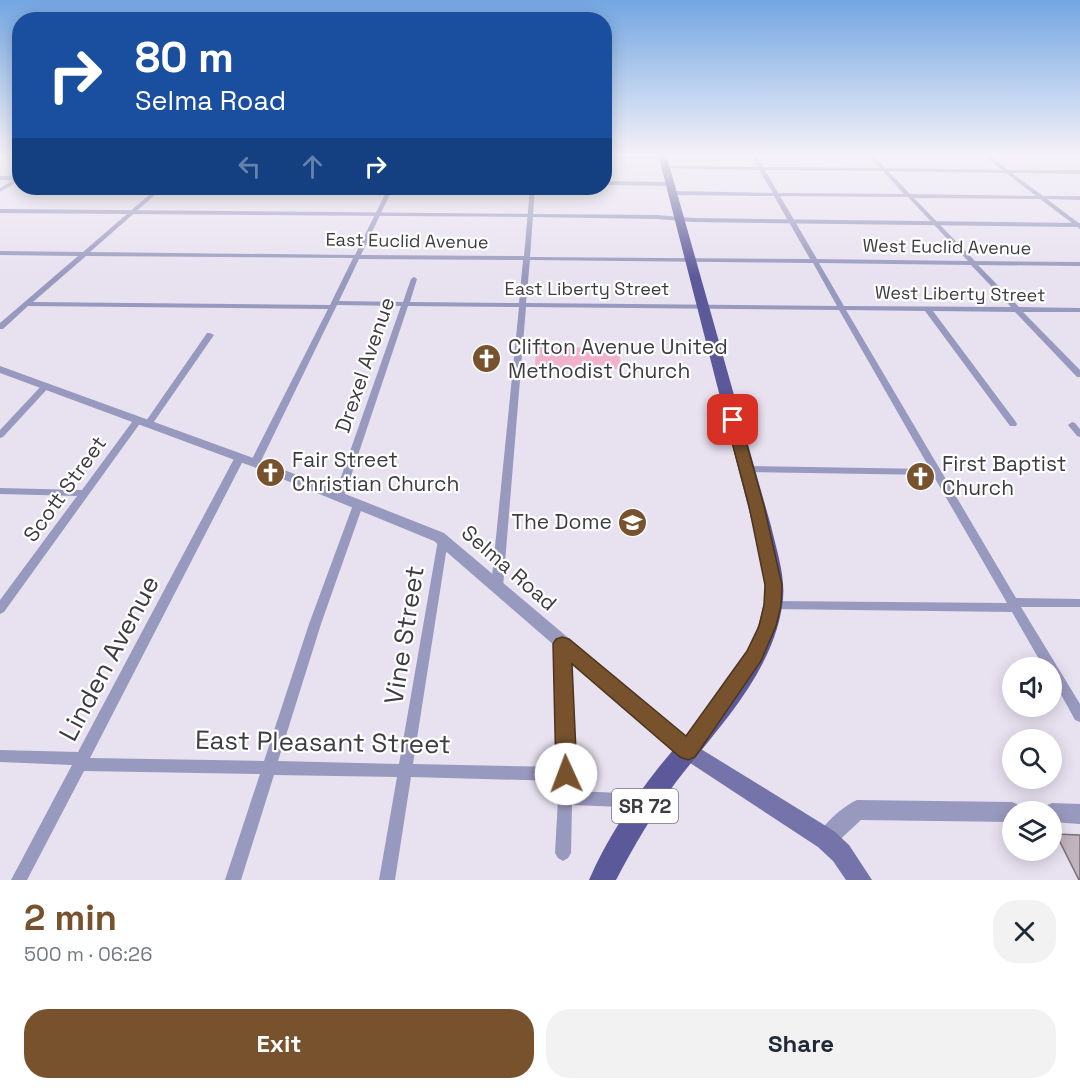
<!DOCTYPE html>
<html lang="en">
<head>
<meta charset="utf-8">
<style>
	:root { --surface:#fff; --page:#f2f2f3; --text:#1f2937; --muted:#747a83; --accent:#77522d }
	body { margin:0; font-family:"Space Grotesk",sans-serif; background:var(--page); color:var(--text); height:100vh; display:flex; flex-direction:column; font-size:22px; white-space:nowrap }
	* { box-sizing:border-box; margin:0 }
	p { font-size:20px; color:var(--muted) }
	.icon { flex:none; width:33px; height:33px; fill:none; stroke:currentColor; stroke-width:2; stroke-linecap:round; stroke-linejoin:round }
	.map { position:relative; height:880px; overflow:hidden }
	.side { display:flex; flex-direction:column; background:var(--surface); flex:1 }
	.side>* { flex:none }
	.hud { position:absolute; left:12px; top:12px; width:600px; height:183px; border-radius:24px; box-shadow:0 3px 15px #0003; background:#1a4fa0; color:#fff; overflow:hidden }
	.buttons { position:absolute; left:1002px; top:657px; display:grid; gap:12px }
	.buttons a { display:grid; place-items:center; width:60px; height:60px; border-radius:50%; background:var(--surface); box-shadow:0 3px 15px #0003; font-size:30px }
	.pin { position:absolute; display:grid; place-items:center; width:51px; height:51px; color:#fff; margin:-26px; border-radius:12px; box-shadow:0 3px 9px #0006 }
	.me { position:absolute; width:66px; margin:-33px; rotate:358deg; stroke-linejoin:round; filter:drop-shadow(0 0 4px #0008) }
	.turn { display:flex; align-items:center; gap:21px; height:126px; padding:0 24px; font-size:27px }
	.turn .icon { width:78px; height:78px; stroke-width:2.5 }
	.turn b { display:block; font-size:42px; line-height:51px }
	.lanes { display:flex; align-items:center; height:57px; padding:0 24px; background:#0003; justify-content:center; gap:30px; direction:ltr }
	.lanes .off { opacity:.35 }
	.round { display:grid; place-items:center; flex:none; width:63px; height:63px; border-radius:24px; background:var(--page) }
	.head { display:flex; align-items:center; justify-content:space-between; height:102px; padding:0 24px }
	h1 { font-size:36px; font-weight:800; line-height:45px; color:var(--accent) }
	.button { display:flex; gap:12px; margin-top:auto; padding:12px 24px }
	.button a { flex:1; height:69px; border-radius:24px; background:var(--accent); color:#fff; font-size:24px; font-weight:800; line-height:69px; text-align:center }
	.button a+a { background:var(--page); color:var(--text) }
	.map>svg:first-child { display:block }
	.green { fill:#f1b1c9 }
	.building { fill:#c1b4bf; stroke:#7b6f79; stroke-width:1.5 }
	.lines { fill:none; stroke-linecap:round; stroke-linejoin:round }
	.minor { fill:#9899be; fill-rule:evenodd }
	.tertiary { fill:#9899be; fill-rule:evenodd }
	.secondary { fill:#7474aa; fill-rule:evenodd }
	.primary { fill:#5c599a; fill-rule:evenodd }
	.route { fill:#77522d; stroke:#4d351d; stroke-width:1.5 }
	.labels { text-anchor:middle; stroke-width:4.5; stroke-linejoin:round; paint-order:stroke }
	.far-street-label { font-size:18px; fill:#3e3c41; stroke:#fff }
	.shield { fill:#fff; stroke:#78767a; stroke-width:1.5 }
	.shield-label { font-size:20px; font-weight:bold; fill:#3e3c41 }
	.poi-label { font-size:21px; fill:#3e3c41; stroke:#fff; text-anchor:start }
	.street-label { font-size:21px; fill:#3e3c41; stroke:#fff }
	.near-street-label { font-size:26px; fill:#3e3c41; stroke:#fff }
</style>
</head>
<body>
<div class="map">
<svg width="1080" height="880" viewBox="0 0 1080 880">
	<rect width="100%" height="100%" fill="#e8e1f0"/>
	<polygon class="green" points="536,347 619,348 621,369 535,368"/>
	<polygon class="building" points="1056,834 1080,835 1080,880 1079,880"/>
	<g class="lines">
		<g class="minor">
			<path d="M751,154h4l8,13 117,1 -13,-14h5l13,14 117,2 -19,-16h5l20,16h72v4l-68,-1 31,23h37v4l-33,-1 33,25v5l-40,-30 -126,-1 61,63 105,1v4l-102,-1 41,42 61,1v4h-57l57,58v7h-3l-62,-65 -82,-1 83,111 1,2 -1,2h-6l-85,-115 -79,-1 170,288 64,1v8h-59l59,97v18l-5,-2 -23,-42v-10h-8l-32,-56 -239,-3 -4,-1 -2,-3 2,-3 4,-1 234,2 -74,-128 -187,-3 -5,-3 5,-3 184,3 -91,-159 -313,-3 -23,280 -2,3 -4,1 -4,-1 -2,-3 28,-280 -111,-1 -64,191 -2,2h-6l-2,-2 67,-191 -64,-1 -77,158 -5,3 -5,-3 78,-154 -300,-3 -25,23h-3v-6l78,-67 -78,-1v-4l83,1 74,-64h6l-73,64 265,3 33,-67h5l-32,67 163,1 6,-68h5l-5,69 280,2 -36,-63 -101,-1 -3,-2 3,-2 100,2 -14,-23 -93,-2 -2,-1 2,-1 92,1zM765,170l118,1 21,23 -126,-1zM888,171l118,2 30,23 -126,-2zM780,196l128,1 60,64 -151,-2zM86,256l267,2 -23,47 -297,-3zM359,259l164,1 -4,43 -109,-1 7,-23 -3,-2 -3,2 -8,23 -64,-1zM530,260l283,3 24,43 -311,-3zM819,263l152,2 40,42 -167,-1z"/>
			<polygon points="604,156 664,157 666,158 664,159 604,158"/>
			<polygon points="0,176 20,176 20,180 0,192 0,188 14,180 0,180"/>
			<polygon points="604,181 670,182 673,184 670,186 604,185"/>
			<polygon points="207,333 210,333 214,335 151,426 145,426 144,424"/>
			<polygon points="43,384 46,384 50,386 3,437 0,438 0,430"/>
			<polygon points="138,417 142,420 141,422 4,612 0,614 0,600 77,496 0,494 0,488 82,490 135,418"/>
			<polygon points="1072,422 1075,423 1080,429 1080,437 1077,436 1068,425"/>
			<polygon points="240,454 245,457 90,758 264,761 309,624 353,505 354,503 362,503 363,505 321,624 278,761 399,764 438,540 439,537 447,537 448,540 413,764 559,767 556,644 558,641 562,639 566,641 568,644 572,791 622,793 627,795 629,800 627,805 622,807 572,805 571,853 568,858 563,861 558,858 555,853 559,781 411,777 395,880 379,880 397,777 274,775 241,880 225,880 260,774 84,771 27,880 11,880 72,765 0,762 0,750 78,752 235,457"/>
		</g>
		<g class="tertiary">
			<polygon points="0,209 657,215 693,218 1080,223 1080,227 693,222 657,219 531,217 0,213"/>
			<polygon points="0,366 259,460 444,533 694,744 697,750 694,756 688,758 682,756 434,541 251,466 0,373"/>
			<path d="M857,800l155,2 7,3 2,7h-9v10l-151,-2 -28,26 -7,3 -7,-3 -3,-7c6,-14 27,-33 41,-39z"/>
			<polygon points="1052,803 1080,804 1080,824 1052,822 1052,812 1043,812 1045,806"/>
		</g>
		<polygon class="secondary" points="688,741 834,831 849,845 872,880 846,880 833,861 818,847 681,757 678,750 681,743"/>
		<path class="primary" d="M658,154h8l105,372c6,26 16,54 11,81 -11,68 -66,123 -106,175 -23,31 -42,64 -60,98h-27c17,-40 43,-79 70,-113 39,-48 92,-97 104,-160 6,-26 -4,-55 -10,-81z"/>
	</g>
	<linearGradient id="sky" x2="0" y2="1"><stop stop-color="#73a6e2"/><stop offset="0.56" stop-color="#f5f2f8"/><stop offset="1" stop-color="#f5f2f8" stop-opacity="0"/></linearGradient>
	<rect width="1080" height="277" fill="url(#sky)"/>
	<polygon class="route" points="733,416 740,420 764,506 782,585 781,605 776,626 761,661 695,757 688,760 680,757 572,664 577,774 574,781 566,784 559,781 556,774 553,644 556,639 562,637 569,639 686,736 747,651 759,626 764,605 765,585 749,506 726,420"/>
	<defs>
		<symbol id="church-disc" viewBox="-11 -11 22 22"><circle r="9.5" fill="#77522d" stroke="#fff"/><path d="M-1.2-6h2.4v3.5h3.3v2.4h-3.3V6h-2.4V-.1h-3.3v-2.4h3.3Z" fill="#fff"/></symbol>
		<symbol id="school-disc" viewBox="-11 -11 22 22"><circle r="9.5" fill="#77522d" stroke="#fff"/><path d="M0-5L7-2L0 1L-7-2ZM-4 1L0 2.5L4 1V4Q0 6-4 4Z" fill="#fff"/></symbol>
	</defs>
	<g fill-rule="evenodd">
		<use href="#church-disc" x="470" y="342" width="33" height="33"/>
		<use href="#church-disc" x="254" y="456" width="33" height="33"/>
		<use href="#church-disc" x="904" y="460" width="33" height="33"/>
		<use href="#school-disc" x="616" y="506" width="33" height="33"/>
	</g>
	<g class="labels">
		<g class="far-street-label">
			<text transform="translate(407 241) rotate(1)" y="6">East Euclid Avenue</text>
			<text transform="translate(947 247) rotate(1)" y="6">West Euclid Avenue</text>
			<text x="587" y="295">East Liberty Street</text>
			<text transform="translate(960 294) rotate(1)" y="6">West Liberty Street</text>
		</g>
		<rect class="shield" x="612" y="789" width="66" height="34" rx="4.5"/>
		<g class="shield-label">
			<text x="645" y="813">SR 72</text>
		</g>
		<g class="poi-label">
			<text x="508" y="354">Clifton Avenue United<tspan x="508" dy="24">Methodist Church</tspan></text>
			<text x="292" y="467">Fair Street<tspan x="292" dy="24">Christian Church</tspan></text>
			<text x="942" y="471">First Baptist<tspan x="942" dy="24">Church</tspan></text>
			<text x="612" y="529" text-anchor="end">The Dome</text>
		</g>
		<g class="street-label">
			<text transform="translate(365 365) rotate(-71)" y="7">Drexel Avenue</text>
			<text transform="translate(65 489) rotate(-54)" y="7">Scott Street</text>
			<text transform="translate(509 568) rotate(41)" y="7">Selma Road</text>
		</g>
		<g class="near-street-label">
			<text transform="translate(404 635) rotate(-81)" y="9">Vine Street</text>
			<text transform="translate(109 658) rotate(-62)" y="9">Linden Avenue</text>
			<text transform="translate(323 742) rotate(1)" y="9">East Pleasant Street</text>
		</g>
	</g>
</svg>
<div class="buttons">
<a><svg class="icon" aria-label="sound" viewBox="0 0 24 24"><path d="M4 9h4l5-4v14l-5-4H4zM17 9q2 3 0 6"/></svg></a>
<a><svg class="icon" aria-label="search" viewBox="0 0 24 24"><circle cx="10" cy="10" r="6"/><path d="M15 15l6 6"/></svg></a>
<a><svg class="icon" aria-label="layers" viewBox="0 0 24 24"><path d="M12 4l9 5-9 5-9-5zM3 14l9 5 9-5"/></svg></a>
</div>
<div class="pin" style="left:733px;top:420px;background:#d93025"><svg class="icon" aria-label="arrive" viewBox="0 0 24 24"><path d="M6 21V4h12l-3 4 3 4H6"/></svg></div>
<svg class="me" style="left:566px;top:774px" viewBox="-20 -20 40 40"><circle r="19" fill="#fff"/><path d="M0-13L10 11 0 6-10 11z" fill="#77522d"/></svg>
<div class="hud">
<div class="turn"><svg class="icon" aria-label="right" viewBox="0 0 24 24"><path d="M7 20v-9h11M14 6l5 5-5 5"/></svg><div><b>80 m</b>Selma Road</div></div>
<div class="lanes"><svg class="icon off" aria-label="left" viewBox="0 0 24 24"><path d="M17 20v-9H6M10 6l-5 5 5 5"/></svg><svg class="icon off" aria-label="ahead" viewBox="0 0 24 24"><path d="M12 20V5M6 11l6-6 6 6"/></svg><svg class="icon" aria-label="right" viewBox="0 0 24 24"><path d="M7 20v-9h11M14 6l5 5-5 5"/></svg></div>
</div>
</div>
<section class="side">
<div class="head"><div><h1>2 min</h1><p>500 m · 06:26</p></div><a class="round"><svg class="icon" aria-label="close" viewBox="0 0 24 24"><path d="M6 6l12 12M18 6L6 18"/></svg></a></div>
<div class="button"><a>Exit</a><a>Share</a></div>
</section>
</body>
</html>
